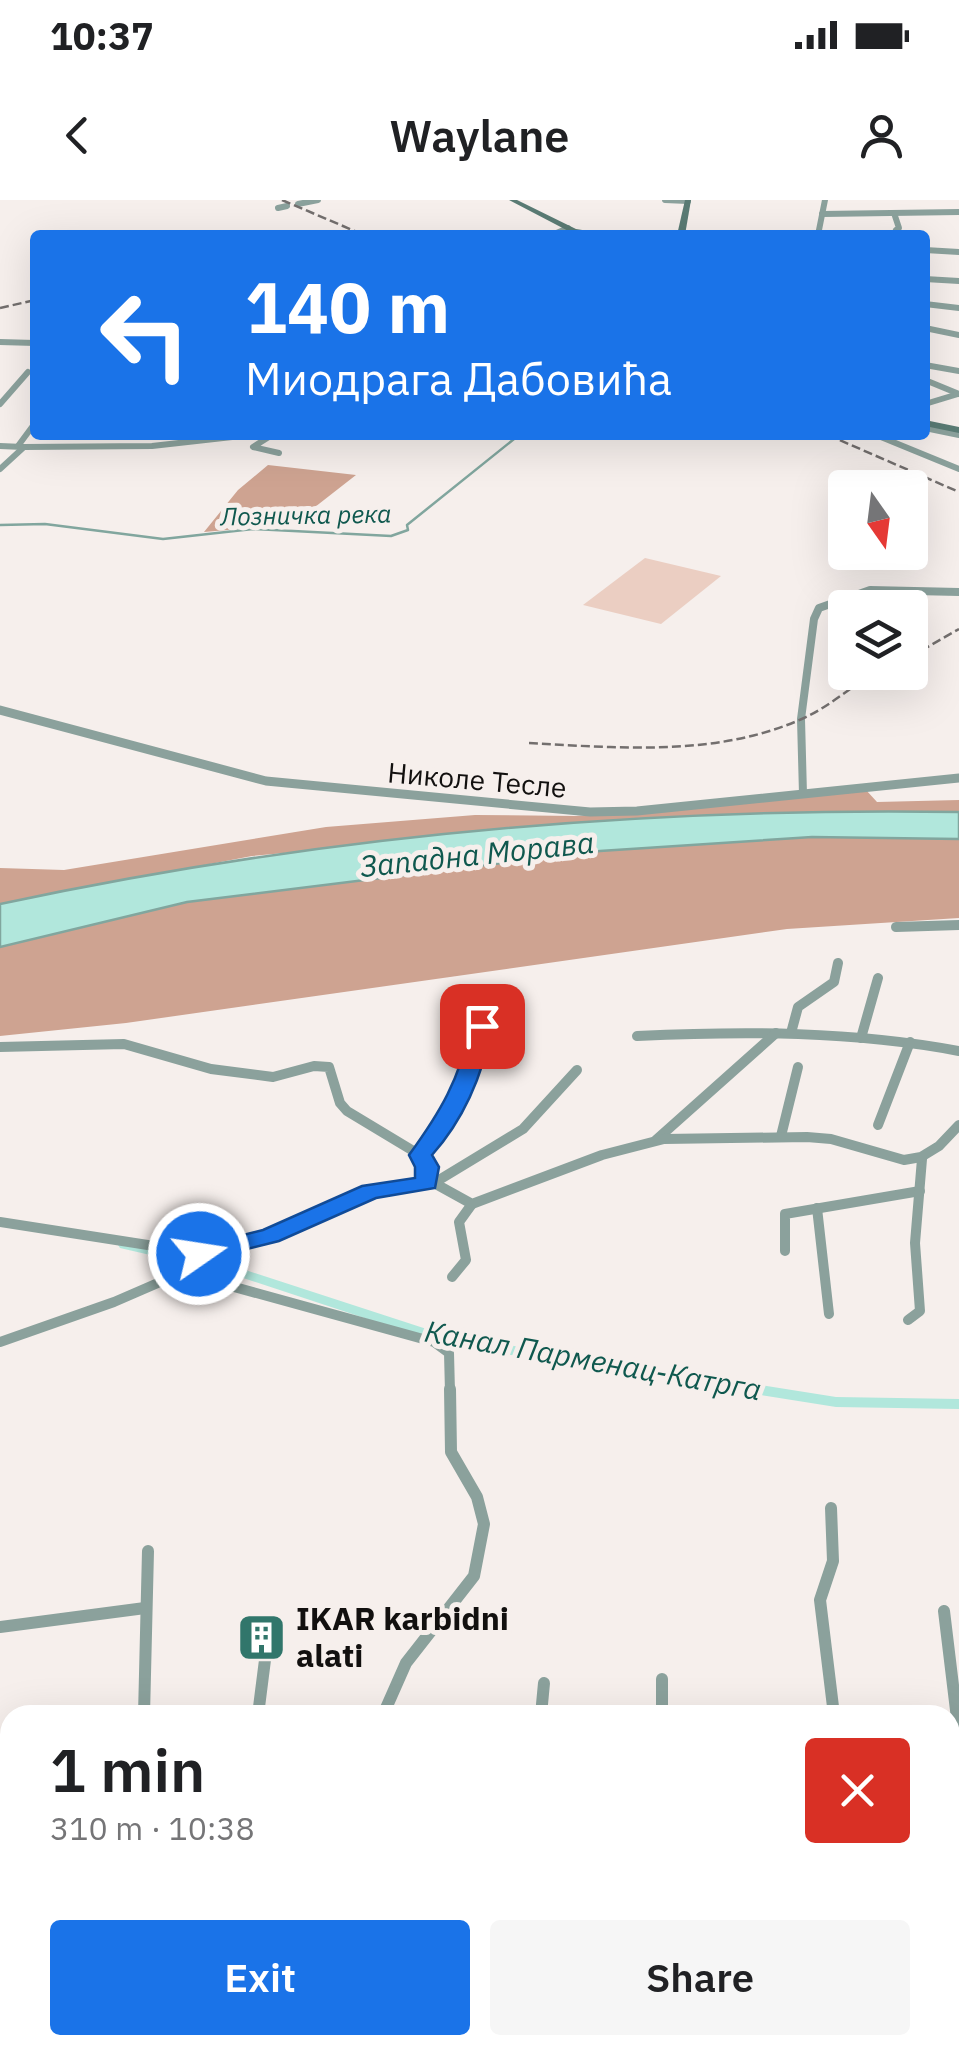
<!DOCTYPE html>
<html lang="en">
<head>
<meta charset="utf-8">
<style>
	:root { --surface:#fff; --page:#f6f6f6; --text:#202124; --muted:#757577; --accent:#1a73e8 }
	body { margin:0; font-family:"IBM Plex Sans",sans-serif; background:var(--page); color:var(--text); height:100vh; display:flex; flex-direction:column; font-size:38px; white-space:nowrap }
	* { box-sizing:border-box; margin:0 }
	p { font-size:32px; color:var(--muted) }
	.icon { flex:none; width:55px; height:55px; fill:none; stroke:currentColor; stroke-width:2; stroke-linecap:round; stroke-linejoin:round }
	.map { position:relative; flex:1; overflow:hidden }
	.drawer { position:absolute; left:0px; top:1505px; width:960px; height:350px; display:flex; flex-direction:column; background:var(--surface); border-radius:30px 30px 0 0; box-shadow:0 10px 40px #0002 }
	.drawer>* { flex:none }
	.top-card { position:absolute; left:30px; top:30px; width:900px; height:210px; border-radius:10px; box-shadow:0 10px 40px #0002; background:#1a73e8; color:#fff; overflow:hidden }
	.needle { width:65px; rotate:166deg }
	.fabs { position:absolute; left:828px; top:270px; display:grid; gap:20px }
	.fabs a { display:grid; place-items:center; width:100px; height:100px; border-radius:10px; background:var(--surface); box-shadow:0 10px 40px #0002; font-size:50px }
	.pin { position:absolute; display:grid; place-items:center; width:85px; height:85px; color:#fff; margin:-42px; border-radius:20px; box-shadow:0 5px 15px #0006 }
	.me { position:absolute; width:110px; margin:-55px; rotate:77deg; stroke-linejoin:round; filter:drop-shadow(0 0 8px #0008) }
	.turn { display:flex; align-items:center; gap:35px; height:210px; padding:0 50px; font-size:45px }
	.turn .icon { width:130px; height:130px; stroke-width:2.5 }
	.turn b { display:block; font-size:70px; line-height:85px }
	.round { display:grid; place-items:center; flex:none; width:105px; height:105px; border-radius:10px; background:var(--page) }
	.head { display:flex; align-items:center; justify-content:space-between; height:170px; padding:0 50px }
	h1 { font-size:60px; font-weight:600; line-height:75px }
	.primary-button { display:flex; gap:20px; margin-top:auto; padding:20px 50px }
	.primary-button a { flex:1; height:115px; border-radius:10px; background:var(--accent); color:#fff; font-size:40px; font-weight:600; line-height:115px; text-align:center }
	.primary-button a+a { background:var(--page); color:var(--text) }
	.status { display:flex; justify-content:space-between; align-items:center; height:70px; padding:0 50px; background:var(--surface); direction:ltr }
	.status svg { height:28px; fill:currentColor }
	header { display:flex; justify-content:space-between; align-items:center; height:130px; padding:0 50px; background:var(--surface); font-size:45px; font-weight:600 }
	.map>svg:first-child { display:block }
	.green { fill:#ebcec2 }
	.forest { fill:#cea391 }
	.water { fill:#b1e7dc; stroke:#81a69e; stroke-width:2.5 }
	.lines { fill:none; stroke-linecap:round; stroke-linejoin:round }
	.stream { stroke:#81a69e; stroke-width:2.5 }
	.canal { fill:#b1e7dc; fill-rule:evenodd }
	.minor-far3 { stroke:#8ba19c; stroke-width:6 }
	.minor-far2 { stroke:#8ba19c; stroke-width:8 }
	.minor-far1 { stroke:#8ba19c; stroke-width:10 }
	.minor { stroke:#8ba19c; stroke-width:12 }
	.tertiary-far2 { stroke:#8ba19c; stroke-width:6 }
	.tertiary-far1 { stroke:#8ba19c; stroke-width:9 }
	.tertiary { stroke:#8ba19c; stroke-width:15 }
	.secondary { fill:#5a7b74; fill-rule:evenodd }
	.rail { stroke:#736f6e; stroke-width:2.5; stroke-dasharray:9 4; stroke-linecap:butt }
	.route { fill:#1a73e8; stroke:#114b97; stroke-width:2.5 }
	.labels { text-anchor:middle; stroke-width:10; stroke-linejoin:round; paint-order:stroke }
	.far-water-label { font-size:25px; font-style:italic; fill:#0f584e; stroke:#f6efec }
	.street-label { font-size:28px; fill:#12100f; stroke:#f6efec }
	.water-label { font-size:30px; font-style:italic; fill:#0f584e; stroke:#f6efec }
	.near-poi-label { font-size:32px; font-weight:bold; fill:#12100f; stroke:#f6efec; text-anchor:start }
</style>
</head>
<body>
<div class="status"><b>10:37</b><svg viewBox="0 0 49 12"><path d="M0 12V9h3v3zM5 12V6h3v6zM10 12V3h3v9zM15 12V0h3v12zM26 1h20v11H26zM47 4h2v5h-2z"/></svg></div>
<header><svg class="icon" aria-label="back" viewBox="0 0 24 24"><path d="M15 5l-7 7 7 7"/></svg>Waylane<svg class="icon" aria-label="person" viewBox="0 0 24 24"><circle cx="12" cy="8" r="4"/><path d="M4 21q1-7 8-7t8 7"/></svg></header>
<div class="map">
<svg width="959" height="1855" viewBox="0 0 959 1855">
	<rect width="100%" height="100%" fill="#f6efec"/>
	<polygon class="green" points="645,358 721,376 661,424 583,405"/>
	<g class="forest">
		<polygon points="268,265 356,275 315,307 313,315 318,322 204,332 238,290"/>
		<polygon points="866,590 877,602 959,600 959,612 655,619 252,656 0,704 0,668 64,670 326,627 475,615 576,616 686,609"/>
		<polygon points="812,637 959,639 959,718 787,729 126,823 0,836 0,747 187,702 600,651"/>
	</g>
	<path class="water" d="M959,612v27l-147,-2 -212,14 -413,51 -187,45v-43c313,-67 638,-97 959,-92z"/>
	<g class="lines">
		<polyline class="stream" points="0,325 45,324 163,339 253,329 391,336 408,330 407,325 519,235"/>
		<polygon class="canal" points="125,1041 236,1067 445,1135 836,1197 959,1199 959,1209 836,1207 443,1144 228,1073 120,1048 118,1045 120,1042"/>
		<g class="minor-far3">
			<polyline points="665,0 688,1"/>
			<polyline points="298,4 318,0"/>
			<polyline points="278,8 287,6"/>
			<polyline points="894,13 899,28 896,30"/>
			<polyline points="822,14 959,12"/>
			<polyline points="552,35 568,28"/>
			<polyline points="818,35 825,0"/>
			<polyline points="925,79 959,81"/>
			<polyline points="925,104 959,108"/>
			<polyline points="0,142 35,143"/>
			<polyline points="925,165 959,171"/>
			<polyline points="925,180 959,194"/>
			<polyline points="0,204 28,172"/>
			<polyline points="925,204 958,194"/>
			<polyline points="925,228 959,235"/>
			<polyline points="272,235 253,247 279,253"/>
			<polyline points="876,235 959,269"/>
			<polyline points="0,246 23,247"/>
			<polyline points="18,246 35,223"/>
			<polyline points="0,269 24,247 152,246 250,235"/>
		</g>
		<polyline class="minor-far2" points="803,594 801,519 814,419 819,408 870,390 959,392"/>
		<g class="minor-far1">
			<polyline points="896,727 959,725"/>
			<polyline points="791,833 798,807 834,782 838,763"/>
			<path d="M637,836c108,-5 215,-5 322,15"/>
			<polyline points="861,838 878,778"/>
			<polyline points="0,847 124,844 211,869 273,877 314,866 329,867 340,903 347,911 420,955 427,967 427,983"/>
			<polyline points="878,925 910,842"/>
			<polyline points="781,936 798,867"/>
			<polyline points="656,940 776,833"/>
			<path d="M420,955c37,-35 51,-81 62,-129"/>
			<polyline points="434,983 523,929 577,870"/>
			<polyline points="817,1008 829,1114"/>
			<polyline points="0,1022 199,1053"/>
			<polyline points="785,1051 785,1014 920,991"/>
			<polyline points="180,1072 434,1142 449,1153 450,1192"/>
			<polyline points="452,1077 466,1060 459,1022 472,1004"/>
			<polyline points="908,1120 920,1111 915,1043 922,959"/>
			<polyline points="0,1142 114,1102 174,1076 199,1053 271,1035 371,992 434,983 472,1004 602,955 664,939 807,937 831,939 904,960 921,957 939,946 959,925"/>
		</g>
		<g class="minor">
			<polyline points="831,1308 833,1361 820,1400 834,1515"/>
			<polyline points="944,1411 959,1535"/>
			<polyline points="0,1427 145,1408"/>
			<polyline points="662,1479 662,1515"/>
			<polyline points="144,1515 148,1351"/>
			<polyline points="258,1515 266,1452"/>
			<polyline points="383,1515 406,1463 474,1376 484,1324 477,1297 451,1252 450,1189"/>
			<polyline points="541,1515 544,1483"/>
			<polyline points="248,1855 249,1845"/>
			<polyline points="836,1855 843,1845"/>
		</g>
		<g class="tertiary-far2">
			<polyline points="925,50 959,52"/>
			<polyline points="925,128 959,135"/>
		</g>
		<polyline class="tertiary-far1" points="0,510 266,581 590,612 637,611 959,578"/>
		<g class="tertiary">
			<polyline points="950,1543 959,1541"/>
			<polyline points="0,1755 10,1752"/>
		</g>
		<g class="secondary">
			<polygon points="509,0 517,0 576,29 614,35 576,35"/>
			<polygon points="685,0 691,0 685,35 677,35"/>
			<polygon points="925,220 959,227 959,233 925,226"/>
			<polygon points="959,1654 959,1670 950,1672 950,1656"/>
			<polygon points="24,1845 81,1845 78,1851 66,1855 9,1855 12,1849"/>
		</g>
		<g class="rail">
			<polyline points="282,0 364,35"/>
			<polyline points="0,108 35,100"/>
			<polyline points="828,235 959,292"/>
			<polyline points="910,457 959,429"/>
			<path d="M529,543c92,5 189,14 275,-25 26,-12 48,-32 72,-46"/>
		</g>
	</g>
	<path class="route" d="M482,819l10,7c-9,48 -27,92 -60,129l7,12 -4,21 -59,10 -97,43 -80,20 -9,-2 -3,-5 3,-6 73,-18 99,-44 53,-8v-11l-6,-12c32,-44 50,-75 62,-129z"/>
	<defs>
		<symbol id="building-square" viewBox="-11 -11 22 22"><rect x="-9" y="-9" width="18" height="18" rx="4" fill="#31766b" stroke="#f6efec"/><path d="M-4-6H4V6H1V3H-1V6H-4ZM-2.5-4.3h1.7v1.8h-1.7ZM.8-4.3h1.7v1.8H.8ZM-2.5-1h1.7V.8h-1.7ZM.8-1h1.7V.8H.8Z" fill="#fff"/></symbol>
	</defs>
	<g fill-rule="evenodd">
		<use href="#building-square" x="234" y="1410" width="55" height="55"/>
	</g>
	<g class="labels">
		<g class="far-water-label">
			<text transform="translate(306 315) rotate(-1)" y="9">Лозничка река</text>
		</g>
		<g class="street-label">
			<text transform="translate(477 580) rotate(5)" y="10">Николе Тесле</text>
		</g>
		<g class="water-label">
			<text transform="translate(477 655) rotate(-6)" y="10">Западна Морава</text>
			<text transform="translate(593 1161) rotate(10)" y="10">Канал Парменац-Катрга</text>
		</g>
		<g class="near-poi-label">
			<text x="296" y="1430">IKAR karbidni<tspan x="296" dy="37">alati</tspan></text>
		</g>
	</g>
</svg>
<div class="fabs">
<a><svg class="needle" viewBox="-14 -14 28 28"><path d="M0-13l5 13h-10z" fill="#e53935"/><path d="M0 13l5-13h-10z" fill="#757577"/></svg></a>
<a><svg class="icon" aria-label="layers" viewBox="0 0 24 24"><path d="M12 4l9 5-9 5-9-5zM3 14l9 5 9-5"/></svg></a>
</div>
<div class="pin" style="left:482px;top:826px;background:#d93025"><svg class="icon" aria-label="arrive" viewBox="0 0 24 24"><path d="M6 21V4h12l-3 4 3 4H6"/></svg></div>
<svg class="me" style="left:199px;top:1054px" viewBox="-20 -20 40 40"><circle r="17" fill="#1a73e8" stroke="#fff" stroke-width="3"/><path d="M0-11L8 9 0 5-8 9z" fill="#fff"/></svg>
<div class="top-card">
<div class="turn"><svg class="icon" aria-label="left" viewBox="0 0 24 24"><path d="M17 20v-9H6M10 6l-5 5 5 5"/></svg><div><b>140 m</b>Миодрага Дабовића</div></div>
</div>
<section class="drawer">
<div class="head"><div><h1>1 min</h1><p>310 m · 10:38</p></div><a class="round" style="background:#d93025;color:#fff"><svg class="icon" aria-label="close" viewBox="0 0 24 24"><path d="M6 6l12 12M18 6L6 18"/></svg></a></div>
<div class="primary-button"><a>Exit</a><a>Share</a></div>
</section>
</div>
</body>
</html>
